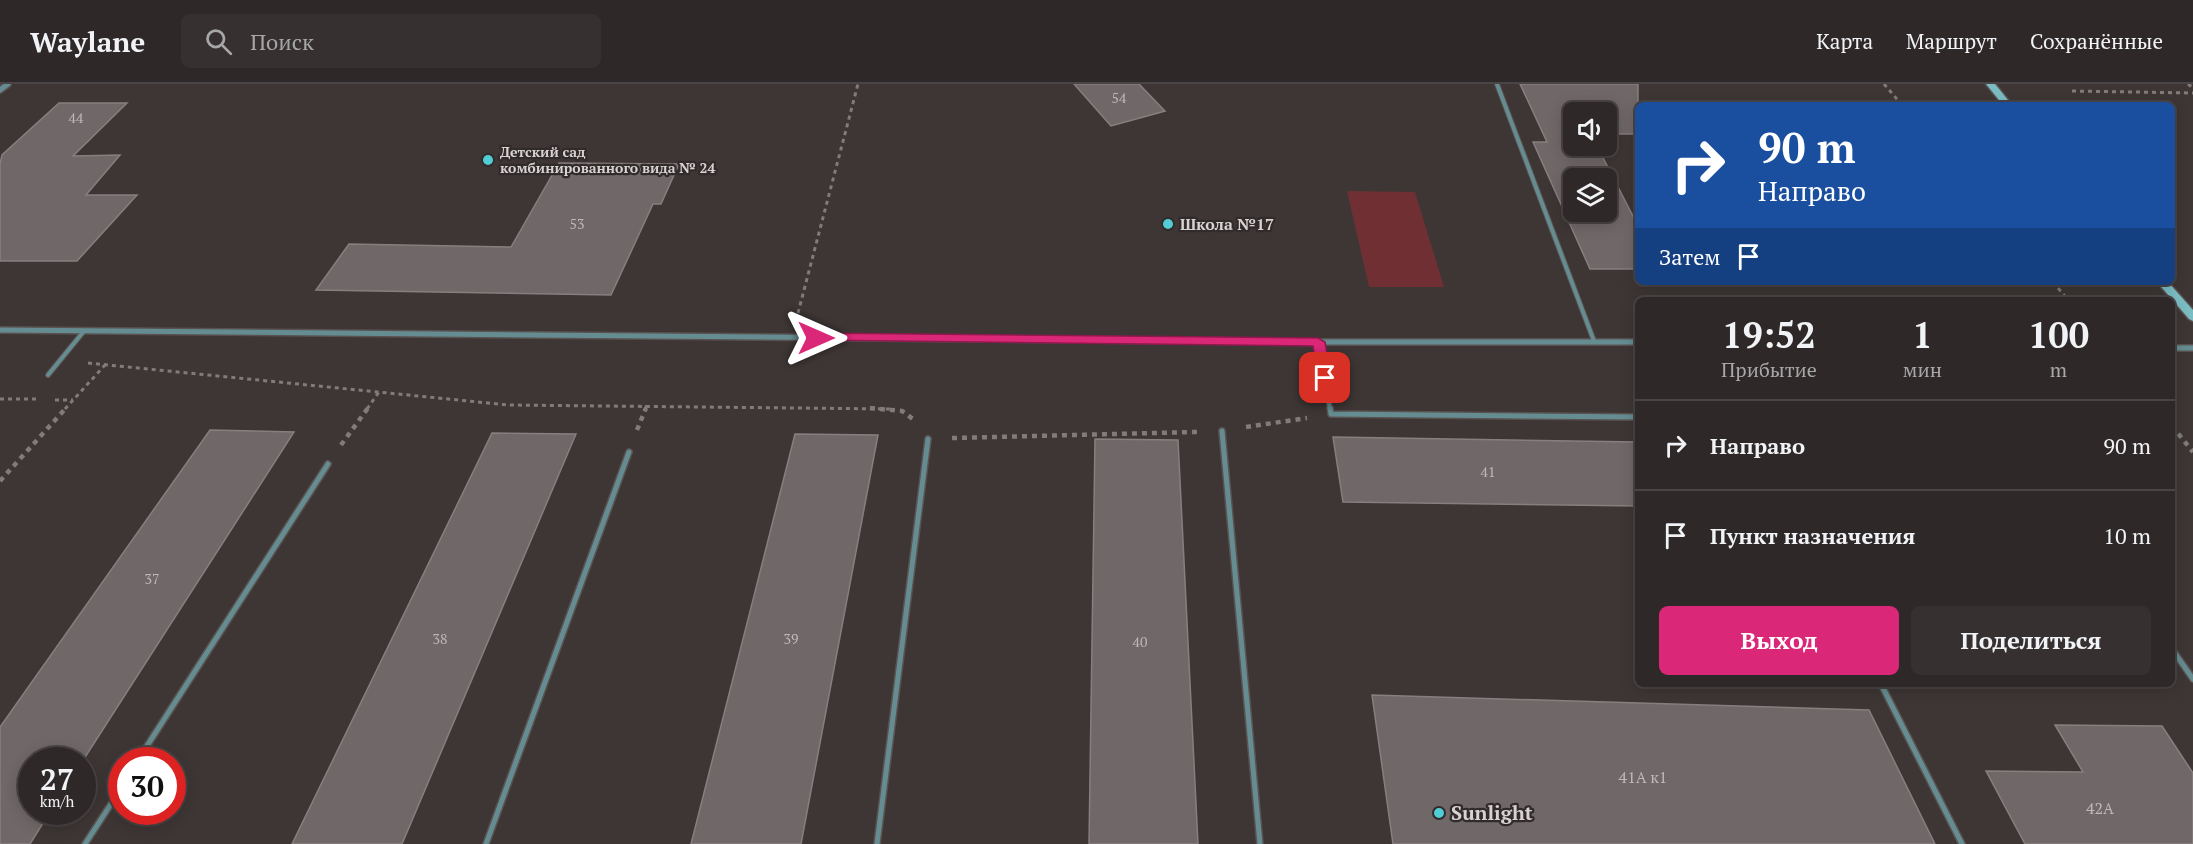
<!DOCTYPE html>
<html lang="ru">
<head>
<meta charset="utf-8">
<style>
	:root { --surface:#2e2828; --page:#363030; --text:#f1f3f6; --muted:#a7a6a8; --line:#494445; --accent:#db2777 }
	body { margin:0; font-family:"PT Serif",serif; background:var(--page); color:var(--text); height:100vh; display:flex; flex-direction:column; font-size:22px; white-space:nowrap }
	* { box-sizing:border-box; margin:0 }
	p { font-size:20px; color:var(--muted) }
	.icon { flex:none; width:33px; height:33px; fill:none; stroke:currentColor; stroke-width:2; stroke-linecap:round; stroke-linejoin:round }
	.map { position:relative; flex:1; overflow:hidden }
	.details { position:absolute; left:1635px; top:213px; width:540px; height:390px; display:flex; flex-direction:column; background:var(--surface); border-radius:9px; box-shadow:0 3px 15px #0003,0 0 0 2px var(--line) }
	.details>* { flex:none }
	.hud { position:absolute; left:1635px; top:18px; width:540px; height:183px; border-radius:9px; box-shadow:0 3px 15px #0003,0 0 0 2px var(--line); background:#1a4fa0; color:#fff; overflow:hidden }
	.buttons { position:absolute; left:1563px; top:18px; display:grid; gap:12px }
	.buttons a { display:grid; place-items:center; width:54px; height:54px; border-radius:9px; background:var(--surface); box-shadow:0 3px 15px #0003,0 0 0 2px var(--line); font-size:30px }
	.speed { position:absolute; left:18px; top:663px; display:flex; gap:12px; font-size:30px; font-weight:700; text-align:center }
	.speed>* { display:grid; place-content:center; width:78px; height:78px; border-radius:50%; background:var(--surface); box-shadow:0 3px 15px #0003,0 0 0 2px var(--line); line-height:1 }
	.speed small { font-size:15px; font-weight:400 }
	.speed .limit { border:9px solid #d22; background:#fff; color:#111 }
	.pin { position:absolute; display:grid; place-items:center; width:51px; height:51px; color:#fff; margin:-26px; border-radius:12px; box-shadow:0 3px 9px #0006 }
	.me { position:absolute; width:66px; margin:-33px; rotate:90deg; stroke-linejoin:round; filter:drop-shadow(0 0 4px #0008) }
	.turn { display:flex; align-items:center; gap:21px; height:126px; padding:0 24px; font-size:27px }
	.turn .icon { width:78px; height:78px; stroke-width:2.5 }
	.turn b { display:block; font-size:42px; line-height:51px }
	.then { display:flex; align-items:center; height:57px; padding:0 24px; background:#0003; gap:12px; font-size:22px }
	.eta { display:flex; justify-content:space-evenly; align-items:center; height:102px; text-align:center }
	.eta b { font-size:36px; font-weight:700; line-height:42px }
	.button { display:flex; gap:12px; margin-top:auto; padding:12px 24px }
	.button a { flex:1; height:69px; border-radius:9px; background:var(--accent); color:#fff; font-size:24px; font-weight:700; line-height:69px; text-align:center }
	.button a+a { background:var(--page); color:var(--text) }
	ul { padding:0; list-style:none }
	li { display:flex; align-items:center; gap:18px; height:90px; padding:0 24px; border-top:2px solid var(--line) }
	li div { flex:1 }
	li b { display:block; font-size:22px }
	li em { font-style:normal }
	header { display:flex; align-items:center; gap:36px; box-sizing:border-box; height:84px; padding:0 30px; background:var(--surface); border-bottom:2px solid var(--line) }
	header strong { font-size:28px }
	nav { display:flex; gap:33px; margin-inline-start:auto; font-size:21px }
	.search { width:420px; height:54px; background:var(--page); display:flex; align-items:center; gap:15px; box-sizing:border-box; padding:0 21px; border-radius:9px; color:var(--muted); font-size:22px }
	.map>svg:first-child { display:block }
	.green { fill:#703033 }
	.building { fill:#706868; stroke:#877f7f; stroke-width:1.5; fill-rule:evenodd }
	.lines { fill:none; stroke-linecap:round; stroke-linejoin:round }
	.service-far1-casing { stroke:#595251; stroke-width:6 }
	.service-casing { stroke:#595251; stroke-width:8 }
	.minor-casing { stroke:#595251; stroke-width:8 }
	.secondary-casing { stroke:#595251; stroke-width:3 }
	.path-far1 { stroke:#817b7a; stroke-width:3; stroke-dasharray:4 4; stroke-linecap:butt }
	.path { stroke:#817b7a; stroke-width:4.5; stroke-dasharray:5 5; stroke-linecap:butt }
	.service-far1 { stroke:#658d91; stroke-width:4 }
	.service { stroke:#658d91; stroke-width:5 }
	.minor { stroke:#658d91; stroke-width:5 }
	.secondary { fill:#7bbdc3; fill-rule:evenodd }
	.route { fill:#db2777; stroke:#8e194d; stroke-width:1.5 }
	.poi-dot { fill:#52ccd5; stroke:#322b2b; stroke-width:2 }
	.labels { text-anchor:middle; stroke-width:4.5; stroke-linejoin:round; paint-order:stroke }
	.number-label { font-size:14px; fill:#beb8b8 }
	.far-poi-label { font-size:14px; font-weight:bold; fill:#d8d3d3; stroke:#322b2b; text-anchor:start }
	.poi-label { font-size:16px; font-weight:bold; fill:#d8d3d3; stroke:#322b2b; text-anchor:start }
	.near-number-label { font-size:16px; fill:#beb8b8 }
	.near-poi-label { font-size:20px; font-weight:bold; fill:#d8d3d3; stroke:#322b2b; text-anchor:start }
</style>
</head>
<body>
<header>
<strong>Waylane</strong>
<div class="search"><svg class="icon" aria-label="search" viewBox="0 0 24 24"><circle cx="10" cy="10" r="6"/><path d="M15 15l6 6"/></svg>Поиск</div>
<nav><a>Карта</a><a>Маршрут</a><a>Сохранённые</a></nav>
</header>
<div class="map">
<svg width="2193" height="760" viewBox="0 0 2193 760">
	<rect width="100%" height="100%" fill="#3d3635"/>
	<polygon class="green" points="1347,107 1415,108 1444,203 1369,203"/>
	<g class="building">
		<polygon points="1074,0 1139,0 1165,27 1111,42"/>
		<path d="M1520,0h118v50h-32v-22h-32v34h23l41,80v43h-48l-57,-127h14zM1574,94h32v34h-32z"/>
		<polygon points="59,19 127,19 73,72 120,71 86,111 137,111 77,177 0,177 0,80 2,71"/>
		<polygon points="559,79 679,80 661,120 653,120 611,211 316,206 349,160 511,163"/>
		<polygon points="210,346 294,348 82,678 32,676 32,728 50,728 30,760 0,760 0,643"/>
		<polygon points="492,349 576,350 402,760 292,760"/>
		<polygon points="795,350 878,351 801,760 691,760"/>
		<polygon points="1333,353 1638,358 1638,422 1343,418"/>
		<polygon points="1095,355 1178,356 1198,760 1089,760"/>
		<polygon points="1372,611 1869,626 1935,760 1393,760"/>
		<polygon points="2055,641 2162,642 2193,689 2193,760 2025,760 1986,687 2083,688"/>
	</g>
	<g class="lines">
		<defs>
			<g id="service-far1">
				<polyline points="1497,0 1594,257"/>
				<polyline points="1318,258 1330,325"/>
				<polyline points="48,291 84,247"/>
			</g>
			<g id="service">
				<polyline points="1330,324 1331,330 1638,333"/>
				<polyline points="1222,347 1260,760"/>
				<polyline points="2172,565 2193,595"/>
				<polyline points="1881,600 1962,760"/>
				<polyline points="138,676 328,380"/>
				<polyline points="85,760 122,703"/>
				<polyline points="486,760 629,368"/>
				<polyline points="877,760 928,355"/>
			</g>
			<g id="minor">
				<polyline points="0,6 8,0"/>
				<polyline points="0,246 1318,258 1638,258"/>
				<polyline points="2172,264 2193,264"/>
			</g>
			<g id="secondary">
				<polygon points="1986,0 1995,0 2012,21 2003,21"/>
				<polygon points="2157,198 2168,198 2193,226 2193,237 2189,235"/>
			</g>
		</defs>
		<use href="#service-far1" class="service-far1-casing"/>
		<use href="#service" class="service-casing"/>
		<use href="#minor" class="minor-casing"/>
		<use href="#secondary" class="secondary-casing"/>
		<g class="path-far1">
			<polyline points="1884,0 1902,21"/>
			<polyline points="2188,0 2193,4"/>
			<polyline points="2072,7 2193,9"/>
			<polyline points="2053,198 2068,216"/>
			<polyline points="798,229 858,0"/>
			<polyline points="88,279 508,321 893,325"/>
			<polyline points="0,315 38,315"/>
			<polyline points="55,316 73,316"/>
			<polyline points="65,325 105,281"/>
			<polyline points="367,325 379,308"/>
			<polyline points="645,325 647,321"/>
		</g>
		<g class="path">
			<polyline points="870,324 902,327 913,335"/>
			<polyline points="2172,342 2193,368"/>
			<polyline points="1246,343 1307,334"/>
			<polyline points="637,346 646,324"/>
			<polyline points="952,354 1197,348"/>
			<polyline points="341,361 368,324"/>
			<polyline points="0,397 66,324"/>
		</g>
		<use href="#service-far1" class="service-far1"/>
		<use href="#service" class="service"/>
		<use href="#minor" class="minor"/>
		<use href="#secondary" class="secondary"/>
	</g>
	<polygon class="route" points="816,249 1318,254 1325,258 1331,294 1325,298 1318,294 1313,262 811,256 810,254"/>
	<g class="poi-dot">
		<circle cx="488" cy="76" r="6"/>
		<circle cx="1168" cy="140" r="6"/>
		<circle cx="1439" cy="729" r="6"/>
	</g>
	<g class="labels">
		<g class="number-label">
			<text x="1119" y="19">54</text>
			<text x="76" y="39">44</text>
			<text x="577" y="145">53</text>
			<text x="1488" y="393">41</text>
			<text x="152" y="500">37</text>
			<text x="440" y="560">38</text>
			<text x="791" y="560">39</text>
			<text x="1140" y="563">40</text>
		</g>
		<g class="far-poi-label">
			<text x="500" y="73">Детский сад<tspan x="500" dy="16">комбинированного вида № 24</tspan></text>
		</g>
		<g class="poi-label">
			<text x="1180" y="146">Школа №17</text>
		</g>
		<g class="near-number-label">
			<text x="1643" y="699">41А к1</text>
			<text x="2100" y="730">42А</text>
		</g>
		<g class="near-poi-label">
			<text x="1451" y="736">Sunlight</text>
		</g>
	</g>
</svg>
<div class="buttons">
<a><svg class="icon" aria-label="sound" viewBox="0 0 24 24"><path d="M4 9h4l5-4v14l-5-4H4zM17 9q2 3 0 6"/></svg></a>
<a><svg class="icon" aria-label="layers" viewBox="0 0 24 24"><path d="M12 4l9 5-9 5-9-5zM3 14l9 5 9-5"/></svg></a>
</div>
<div class="speed"><div>27<small>km/h</small></div><div class="limit">30</div></div>
<div class="pin" style="left:1325px;top:294px;background:#d93025"><svg class="icon" aria-label="arrive" viewBox="0 0 24 24"><path d="M6 21V4h12l-3 4 3 4H6"/></svg></div>
<svg class="me" style="left:816px;top:254px" viewBox="-20 -20 40 40"><path d="M0-17L14 15 0 8-14 15z" fill="#db2777" stroke="#fff" stroke-width="4"/></svg>
<div class="hud">
<div class="turn"><svg class="icon" aria-label="right" viewBox="0 0 24 24"><path d="M7 20v-9h11M14 6l5 5-5 5"/></svg><div><b>90 m</b>Направо</div></div>
<div class="then">Затем<svg class="icon" aria-label="arrive" viewBox="0 0 24 24"><path d="M6 21V4h12l-3 4 3 4H6"/></svg></div>
</div>
<section class="details">
<div class="eta">
<div><b>19:52</b><p>Прибытие</p></div>
<div><b>1</b><p>мин</p></div>
<div><b>100</b><p>m</p></div>
</div>
<ul>
<li><svg class="icon" aria-label="right" viewBox="0 0 24 24"><path d="M7 20v-9h11M14 6l5 5-5 5"/></svg><div><b>Направо</b></div><em>90 m</em></li>
<li><svg class="icon" aria-label="arrive" viewBox="0 0 24 24"><path d="M6 21V4h12l-3 4 3 4H6"/></svg><div><b>Пункт назначения</b></div><em>10 m</em></li>
</ul>
<div class="button"><a>Выход</a><a>Поделиться</a></div>
</section>
</div>
</body>
</html>
